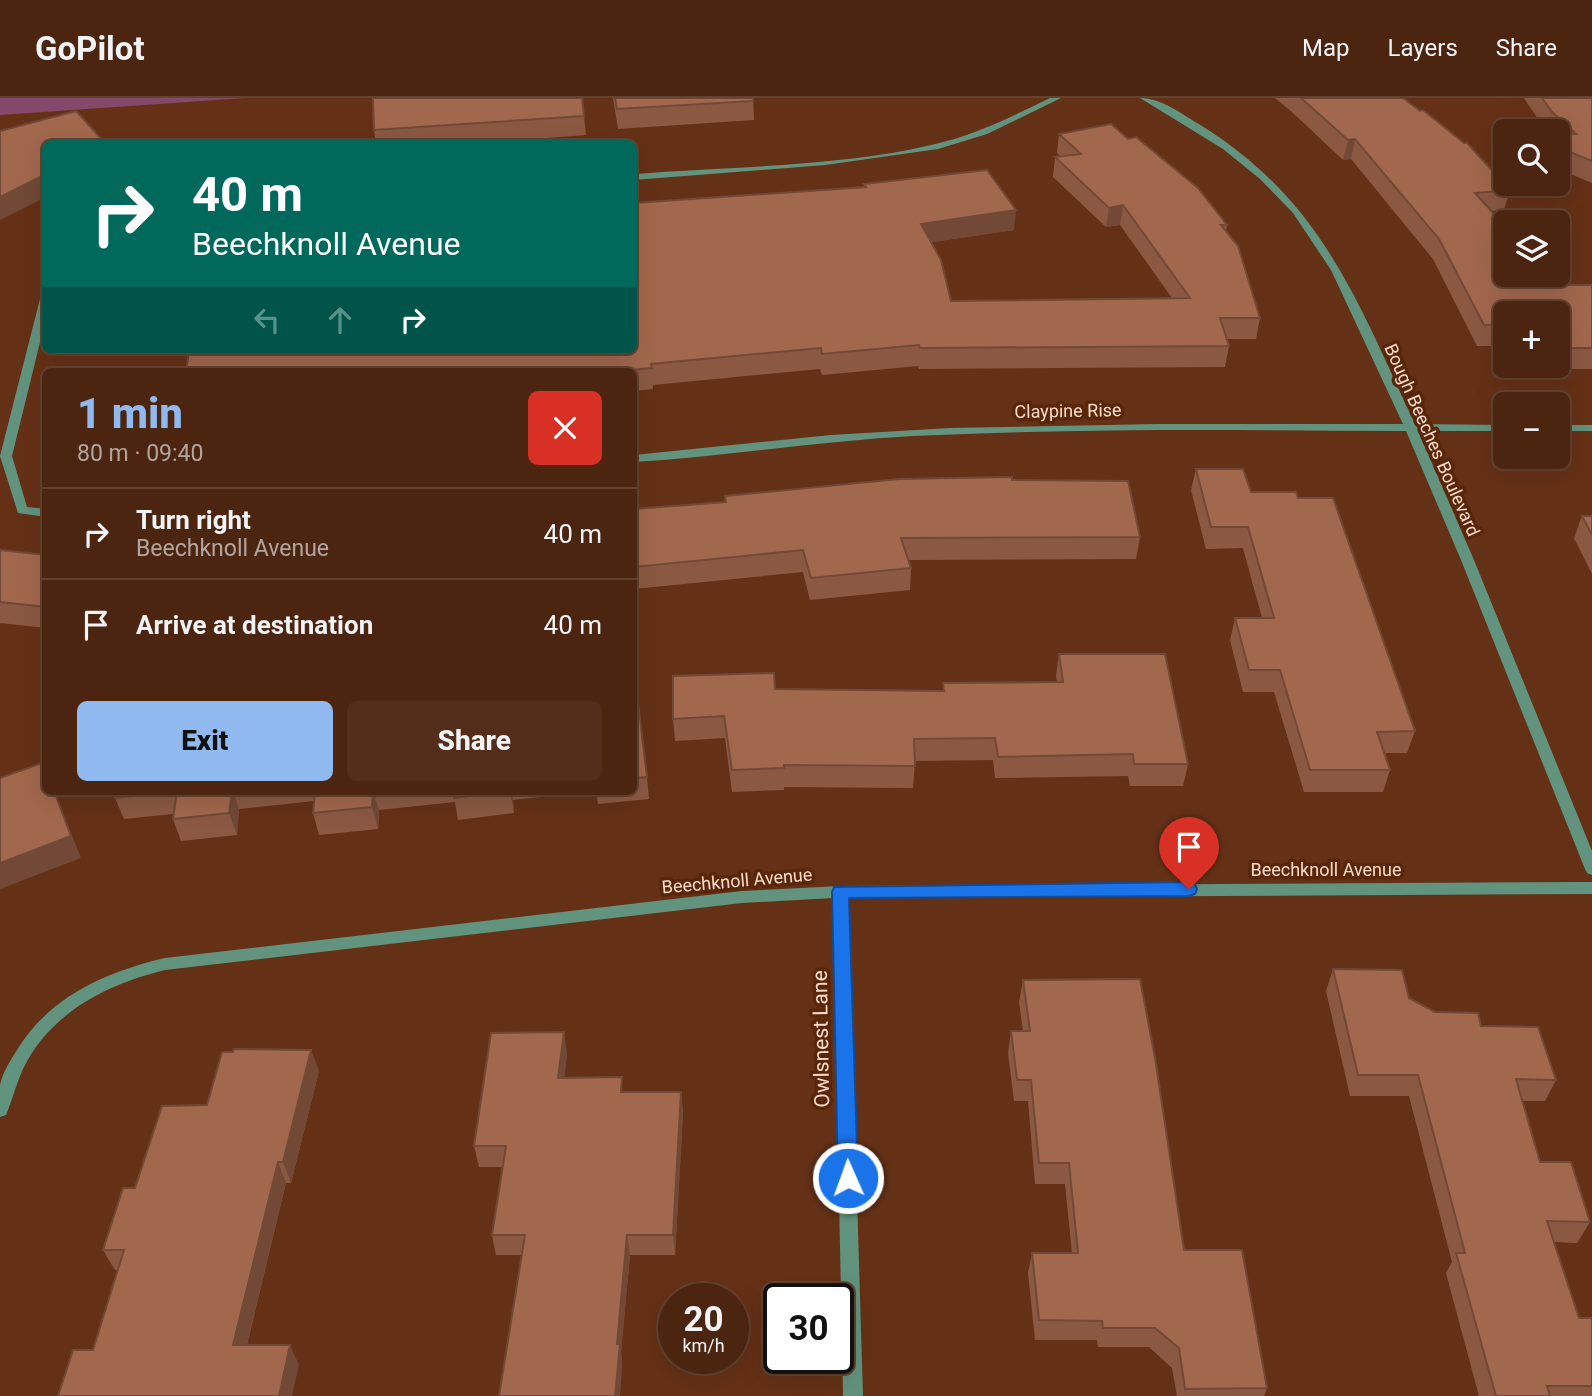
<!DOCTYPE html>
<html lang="en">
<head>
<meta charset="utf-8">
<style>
	:root { --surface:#4c2510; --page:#532d19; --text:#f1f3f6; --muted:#b2a59f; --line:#634230; --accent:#90b9f0 }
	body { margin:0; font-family:Roboto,sans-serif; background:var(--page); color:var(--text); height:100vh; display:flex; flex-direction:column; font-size:26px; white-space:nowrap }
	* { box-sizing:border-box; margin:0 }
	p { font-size:23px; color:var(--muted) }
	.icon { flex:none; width:38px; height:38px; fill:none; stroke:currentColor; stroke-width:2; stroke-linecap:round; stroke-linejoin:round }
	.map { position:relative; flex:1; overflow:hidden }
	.panel { position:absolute; left:42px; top:270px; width:595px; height:427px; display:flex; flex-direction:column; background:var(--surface); border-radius:10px; box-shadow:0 7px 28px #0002,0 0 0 2px var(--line) }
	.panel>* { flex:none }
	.hud { position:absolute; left:42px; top:42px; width:595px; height:214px; border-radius:10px; box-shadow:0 7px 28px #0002,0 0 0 2px var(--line); background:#00695c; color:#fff; overflow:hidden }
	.fabs { position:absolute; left:1493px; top:21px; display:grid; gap:14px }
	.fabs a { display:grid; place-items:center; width:77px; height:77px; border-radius:10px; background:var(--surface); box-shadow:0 7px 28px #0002,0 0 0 2px var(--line); font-size:35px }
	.speed { position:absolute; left:658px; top:1185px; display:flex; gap:14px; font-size:35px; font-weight:700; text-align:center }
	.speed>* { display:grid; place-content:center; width:91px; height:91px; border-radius:50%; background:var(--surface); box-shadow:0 7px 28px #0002,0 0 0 2px var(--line); line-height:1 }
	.speed small { font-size:18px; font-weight:400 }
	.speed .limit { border:4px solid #111; border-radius:10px; background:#fff; color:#111 }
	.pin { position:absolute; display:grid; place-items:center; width:60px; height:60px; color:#fff; margin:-72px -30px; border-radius:50% 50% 50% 0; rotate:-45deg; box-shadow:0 0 7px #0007 }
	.pin .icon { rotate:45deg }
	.me { position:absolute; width:77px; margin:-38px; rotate:358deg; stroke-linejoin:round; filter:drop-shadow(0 0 5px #0008) }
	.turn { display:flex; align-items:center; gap:24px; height:147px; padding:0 35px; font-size:32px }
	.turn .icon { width:91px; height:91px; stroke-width:2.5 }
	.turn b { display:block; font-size:49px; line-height:60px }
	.lanes { display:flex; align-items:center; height:66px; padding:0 35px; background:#0003; justify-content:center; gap:35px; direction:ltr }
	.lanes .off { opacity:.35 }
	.round { display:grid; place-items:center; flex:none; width:74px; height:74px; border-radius:10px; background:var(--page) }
	.summary { display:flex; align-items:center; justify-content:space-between; height:119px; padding:0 35px }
	h1 { font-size:42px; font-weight:800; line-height:52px; color:var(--accent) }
	.primary-button { display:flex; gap:14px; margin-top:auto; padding:14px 35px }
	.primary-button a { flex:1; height:80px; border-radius:10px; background:var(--accent); color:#111; font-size:28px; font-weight:800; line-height:80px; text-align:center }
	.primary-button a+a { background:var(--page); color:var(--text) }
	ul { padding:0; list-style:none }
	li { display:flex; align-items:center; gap:21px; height:91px; padding:0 35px; border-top:2px solid var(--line) }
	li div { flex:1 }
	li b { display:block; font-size:26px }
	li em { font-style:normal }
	header { display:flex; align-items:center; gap:42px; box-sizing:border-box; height:98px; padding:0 35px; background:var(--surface); border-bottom:2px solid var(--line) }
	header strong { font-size:33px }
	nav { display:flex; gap:38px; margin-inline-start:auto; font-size:24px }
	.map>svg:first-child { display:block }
	.green { fill:#84486a }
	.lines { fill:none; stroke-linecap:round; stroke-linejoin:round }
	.street { fill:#62937e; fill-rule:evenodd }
	.wall { fill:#8b5942 }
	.shaded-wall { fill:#714936 }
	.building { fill:#a2684d; stroke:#714936; stroke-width:2 }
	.route { fill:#1a73e8; stroke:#114b97; stroke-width:2 }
	.labels { text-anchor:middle; stroke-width:7; stroke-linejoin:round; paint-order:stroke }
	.street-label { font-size:18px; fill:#fbdacb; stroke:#592609 }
	.near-street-label { font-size:21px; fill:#fbdacb; stroke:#592609 }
</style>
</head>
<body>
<header>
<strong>GoPilot</strong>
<nav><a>Map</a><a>Layers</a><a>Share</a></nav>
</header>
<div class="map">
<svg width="1592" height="1298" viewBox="0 0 1592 1298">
	<rect width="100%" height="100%" fill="#653116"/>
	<polygon class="green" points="0,0 245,0 0,17"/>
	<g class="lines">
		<g class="street">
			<path d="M1050,0h11l-74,36 -49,15 -113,16 -191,15v-6c100,-8 217,-7 313,-33 36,-10 70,-27 103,-43z"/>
			<path d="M1140,0c22,0 43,17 62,28 121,76 155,175 213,298l90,1v6h-87l56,129 118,291v24l-5,-2 -2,-4 -124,-309 -55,-129c-164,-1 -329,-3 -493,5 -93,5 -186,20 -279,26v-7l197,-20 119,-7 208,-4h245l-72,-154 -38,-57 -33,-34 -37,-30z"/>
			<polygon points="46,194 46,220 12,358 27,409 46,411 46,419 18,415 0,358 41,197"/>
			<rect x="1558" y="327" width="34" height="6"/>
			<path d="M1592,784v12l-744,4 15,498h-20l-10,-498 -91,5 -577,67c-58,14 -115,43 -142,99 -6,13 -10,28 -15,41l-2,5 -6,2c0,-10 0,-22 0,-32 3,-13 10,-24 17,-35 33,-54 89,-78 148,-92l577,-67 98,-5z"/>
		</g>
	</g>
	<g class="wall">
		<polygon points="613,0 753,0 754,22 618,31"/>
		<polygon points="1275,0 1403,0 1510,92 1504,112 1491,113 1557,187 1592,187 1592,271 1547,271 1545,268 1558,268 1558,215 1505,215 1505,248 1477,248 1433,161 1351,61 1343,62 1292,14"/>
		<polygon points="1524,0 1592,0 1592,85 1558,71 1558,33 1546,33"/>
		<polygon points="584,18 586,37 467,46 376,46 374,32"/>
		<polygon points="1059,36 1227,127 1226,133 1260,220 1256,241 1226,241 1229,248 1225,269 919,271 918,268 822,277 820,271 653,287 653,291 634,293 634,273 186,273 634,252 864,89 864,86 1014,132 932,144 951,203 1172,200 1120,127 1106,129 1053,79 1055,59 1061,59 1057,55"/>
		<polygon points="1196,371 1251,394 1298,400 1415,633 1407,655 1385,655 1390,672 1383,694 1304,694 1274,594 1243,594 1230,542 1235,520 1262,520 1243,450 1206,451 1191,392"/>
		<polygon points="1012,382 1140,439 1136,461 908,462 911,470 910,492 810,502 803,474 634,491 634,411 725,404 725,398"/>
		<polygon points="1582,418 1592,418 1592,476 1574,440"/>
		<polygon points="0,452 46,457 46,530 1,525 0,526"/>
		<polygon points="1059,556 1188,666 1183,688 1130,688 1128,678 995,680 993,662 915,663 913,690 784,689 784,692 732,694 725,640 675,643 673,621 775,591 943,593 943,585 1057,584 1056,578"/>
		<polygon points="634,596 647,679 649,701 598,706 596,693 513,702 514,715 458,722 455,704 379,712 378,731 319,737 313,715 314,703 239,711 237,737 181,743 173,721 173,716 124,721 115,700 116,693 634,693"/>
		<polygon points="1333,871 1409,900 1435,914 1481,928 1556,982 1545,1003 1522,1003 1540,1064 1590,1124 1577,1145 1554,1144 1579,1220 1592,1220 1592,1298 1479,1298 1446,1175 1452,1164 1409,998 1350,998 1326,893"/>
		<polygon points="1023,882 1267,1290 1264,1298 1177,1298 1172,1270 1149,1249 1098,1249 1097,1242 1035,1242 1028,1175 1032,1155 1072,1155 1065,1086 1035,1086 1028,1003 1014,1003 1008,955 1011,933 1023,933 1019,904"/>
		<polygon points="567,956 564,980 624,994 681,994 683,1015 675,1157 630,1157 621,1254 622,1265 620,1298 499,1298 522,1157 496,1157 492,1137 502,1069 479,1069 474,1048"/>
		<polygon points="319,973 291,1085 286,1085 247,1247 299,1267 93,1252 118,1172 115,1172 103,1152 135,1090 207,1007"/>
	</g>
	<g class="shaded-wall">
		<polygon points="1355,41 1351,61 1343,62 1348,42"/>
		<polygon points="46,76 46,99 0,122 0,99"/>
		<polygon points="1123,107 1120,127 1106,129 1109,110"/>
		<polygon points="1016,112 1014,132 920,146 921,126"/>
		<polygon points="54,693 81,760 0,791 0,765"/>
		<polygon points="232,693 233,693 239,711 237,737 229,715"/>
		<polygon points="373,693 379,712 378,731 372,709"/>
		<polygon points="510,693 512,693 513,702 514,715"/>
		<polygon points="564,934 567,956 562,1001 558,980"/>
		<polygon points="311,952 319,973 291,1085 283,1064"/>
		<polygon points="681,994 683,1015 675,1157 673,1137"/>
		<polygon points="278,1064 286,1085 242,1266 233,1247"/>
		<polygon points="627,1137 630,1157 621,1254 622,1265 620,1298 615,1298 617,1246"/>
		<polygon points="290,1247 299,1267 292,1298 279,1298"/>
	</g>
	<g class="building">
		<polygon points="373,0 582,0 584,18 374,32"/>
		<polygon points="615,0 753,0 753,3 617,11"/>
		<polygon points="1301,0 1403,0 1420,13 1423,12 1464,45 1467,45 1510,92 1475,95 1505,128 1505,177 1548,177 1557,187 1592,187 1592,250 1558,250 1558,215 1505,215 1505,227 1484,227 1439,141 1355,41 1348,42"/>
		<polygon points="1542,0 1592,0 1592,63 1558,49 1558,37 1576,36 1552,14"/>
		<polygon points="76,13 106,46 46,46 46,76 0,99 0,33"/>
		<polygon points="1111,26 1128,41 1136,39 1198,90 1227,127 1221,127 1238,148 1260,220 1220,220 1229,248 920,250 919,247 822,256 821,250 651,266 652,270 618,273 186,273 189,254 221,252 634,252 634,105 866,89 864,86 987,72 1016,112 921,126 941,162 951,203 1190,200 1123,107 1109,110 1055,59 1081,56 1059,36"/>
		<polygon points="1196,371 1243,371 1251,394 1296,394 1298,400 1333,400 1415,633 1377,634 1390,672 1310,672 1280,572 1249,572 1235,520 1274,520 1248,429 1211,429"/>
		<polygon points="1012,379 1012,382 1128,383 1140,439 901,440 911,470 811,480 803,452 634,469 634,411 726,404 725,398 899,381"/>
		<polygon points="1582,418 1592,418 1592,437"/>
		<polygon points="0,452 46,457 46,509 0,504"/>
		<polygon points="1059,556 1165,556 1188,666 1134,666 1133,656 998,659 995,640 914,641 915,668 784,667 784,670 732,672 724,618 673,621 673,578 774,575 775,591 944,593 943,585 1063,584"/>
		<polygon points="634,596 637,596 647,679 634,680"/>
		<polygon points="42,665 46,673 46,693 54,693 71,738 0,765 0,680"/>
		<polygon points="116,693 232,693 229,715 173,721 177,693 115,700"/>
		<polygon points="315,693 373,693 372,709 313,715"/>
		<polygon points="454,693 510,693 454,700"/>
		<polygon points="1333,871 1402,872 1409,900 1435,914 1478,915 1481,928 1538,929 1556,982 1516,981 1540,1064 1571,1064 1590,1124 1547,1123 1579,1220 1592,1220 1592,1288 1547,1288 1550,1298 1496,1298 1456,1155 1465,1155 1418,977 1358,977"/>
		<polygon points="1140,881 1155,960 1184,1152 1242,1152 1267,1290 1185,1291 1179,1250 1155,1230 1103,1230 1102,1223 1039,1222 1032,1155 1078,1155 1069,1065 1039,1065 1031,982 1017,982 1011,933 1030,933 1023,882"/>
		<polygon points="564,934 558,980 622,979 621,994 681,994 673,1137 627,1137 617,1246 620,1246 615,1298 499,1298 525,1137 492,1137 506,1048 474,1048 491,935"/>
		<polygon points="234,951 311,952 283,1064 278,1064 233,1247 290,1247 279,1298 58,1298 73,1252 93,1252 124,1152 103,1152 123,1090 135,1090 162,1008 207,1007 222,954 233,954"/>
	</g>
	<polygon class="route" points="1189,784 1195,786 1197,791 1195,796 1189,798 849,800 858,1080 855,1086 848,1088 841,1086 838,1080 832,794 834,789"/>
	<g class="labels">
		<g class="street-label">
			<text transform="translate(1068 313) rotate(-1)" y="6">Claypine Rise</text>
			<text transform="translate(1432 342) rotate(66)" y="6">Bough Beeches Boulevard</text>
			<text x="1326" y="778">Beechknoll Avenue</text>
			<text transform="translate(737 783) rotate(-5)" y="6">Beechknoll Avenue</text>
		</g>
		<g class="near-street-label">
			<text transform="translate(821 941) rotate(-91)" y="7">Owlsnest Lane</text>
		</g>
	</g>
</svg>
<div class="fabs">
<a><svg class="icon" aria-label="search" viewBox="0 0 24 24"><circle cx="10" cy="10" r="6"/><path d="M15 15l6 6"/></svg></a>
<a><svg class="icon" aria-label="layers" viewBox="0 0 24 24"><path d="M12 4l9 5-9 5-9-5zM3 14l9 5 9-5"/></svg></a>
<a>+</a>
<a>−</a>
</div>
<div class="speed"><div>20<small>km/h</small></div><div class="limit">30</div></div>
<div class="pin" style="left:1189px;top:791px;background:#d93025"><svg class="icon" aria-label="arrive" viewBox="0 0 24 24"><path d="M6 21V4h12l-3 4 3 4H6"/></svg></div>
<svg class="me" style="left:848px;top:1080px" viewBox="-20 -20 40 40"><circle r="17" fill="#1a73e8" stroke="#fff" stroke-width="3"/><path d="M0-11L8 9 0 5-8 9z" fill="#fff"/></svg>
<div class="hud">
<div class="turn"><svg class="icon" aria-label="right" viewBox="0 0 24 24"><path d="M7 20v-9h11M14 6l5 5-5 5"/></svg><div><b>40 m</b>Beechknoll Avenue</div></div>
<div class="lanes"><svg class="icon off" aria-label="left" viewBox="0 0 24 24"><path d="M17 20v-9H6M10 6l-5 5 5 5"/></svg><svg class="icon off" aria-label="ahead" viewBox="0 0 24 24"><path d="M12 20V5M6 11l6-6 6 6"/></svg><svg class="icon" aria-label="right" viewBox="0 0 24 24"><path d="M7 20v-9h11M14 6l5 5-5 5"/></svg></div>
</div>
<section class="panel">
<div class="summary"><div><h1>1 min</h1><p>80 m · 09:40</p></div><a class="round" style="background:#d93025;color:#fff"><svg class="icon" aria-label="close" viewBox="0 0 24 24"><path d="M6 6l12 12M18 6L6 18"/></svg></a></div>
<ul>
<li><svg class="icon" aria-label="right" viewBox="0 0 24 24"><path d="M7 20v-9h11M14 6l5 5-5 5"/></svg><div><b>Turn right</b><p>Beechknoll Avenue</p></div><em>40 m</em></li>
<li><svg class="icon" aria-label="arrive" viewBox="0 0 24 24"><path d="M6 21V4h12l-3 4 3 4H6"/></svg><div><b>Arrive at destination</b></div><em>40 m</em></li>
</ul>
<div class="primary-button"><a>Exit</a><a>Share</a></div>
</section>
</div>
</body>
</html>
